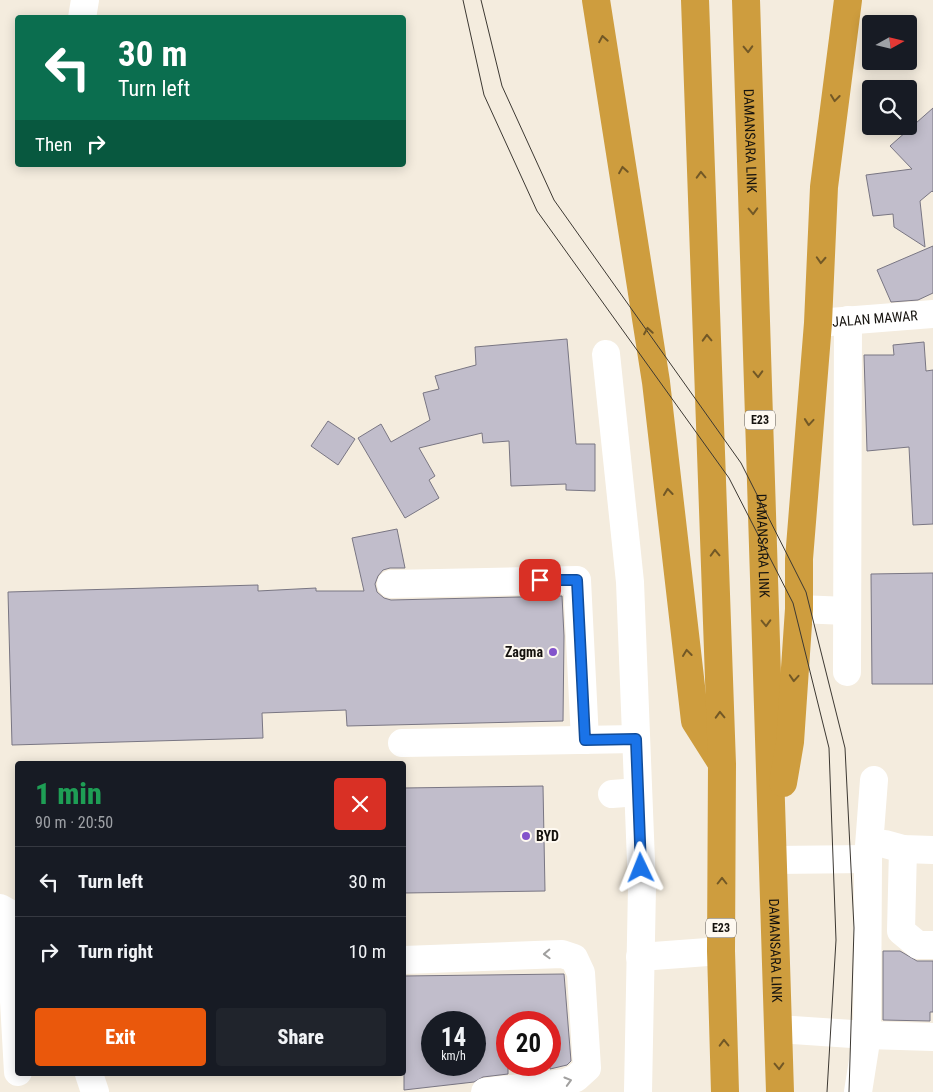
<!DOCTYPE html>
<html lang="en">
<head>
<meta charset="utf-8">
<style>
	:root { --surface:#171b24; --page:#20242c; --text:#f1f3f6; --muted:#9ea1a6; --line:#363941; --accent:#ea580c }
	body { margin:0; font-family:"Roboto Condensed",sans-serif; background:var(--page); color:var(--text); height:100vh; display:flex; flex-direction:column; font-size:19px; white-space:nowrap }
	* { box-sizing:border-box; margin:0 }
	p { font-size:16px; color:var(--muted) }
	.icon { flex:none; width:28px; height:28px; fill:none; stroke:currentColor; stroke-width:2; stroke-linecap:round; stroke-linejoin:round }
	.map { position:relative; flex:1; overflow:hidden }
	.side { position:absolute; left:15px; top:761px; width:391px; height:315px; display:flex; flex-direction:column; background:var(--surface); border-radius:5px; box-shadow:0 2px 12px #0003 }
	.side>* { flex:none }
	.banner { position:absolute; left:15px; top:15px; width:391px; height:152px; border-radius:5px; box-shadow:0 2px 12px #0003; background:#0b6e4f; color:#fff; overflow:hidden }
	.needle { width:32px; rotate:82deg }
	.tools { position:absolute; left:862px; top:15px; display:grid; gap:10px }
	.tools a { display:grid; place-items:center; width:55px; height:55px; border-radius:5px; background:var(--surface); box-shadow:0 2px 12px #0003; font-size:25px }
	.speed { position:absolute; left:421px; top:1011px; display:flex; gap:10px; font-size:25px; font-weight:700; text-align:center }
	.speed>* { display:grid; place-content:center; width:65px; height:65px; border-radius:50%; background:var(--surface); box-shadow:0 2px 12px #0003; line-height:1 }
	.speed small { font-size:12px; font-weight:400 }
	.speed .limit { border:8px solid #d22; background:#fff; color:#111 }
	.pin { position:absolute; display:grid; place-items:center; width:42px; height:42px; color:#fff; margin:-21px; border-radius:10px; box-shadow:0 2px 8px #0006 }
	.me { position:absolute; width:55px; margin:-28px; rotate:358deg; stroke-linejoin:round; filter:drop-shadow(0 0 4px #0008) }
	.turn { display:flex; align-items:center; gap:18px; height:105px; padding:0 20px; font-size:22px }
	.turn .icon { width:65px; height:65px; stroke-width:2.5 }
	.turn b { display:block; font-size:35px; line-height:42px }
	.then { display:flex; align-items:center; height:48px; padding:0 20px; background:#0003; gap:10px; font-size:19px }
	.round { display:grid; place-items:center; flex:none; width:52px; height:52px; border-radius:5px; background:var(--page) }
	.headline { display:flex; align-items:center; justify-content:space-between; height:85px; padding:0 20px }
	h1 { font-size:30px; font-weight:800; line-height:38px; color:#1e9e55 }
	.button { display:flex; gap:10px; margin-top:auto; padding:10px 20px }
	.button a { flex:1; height:58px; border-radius:5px; background:var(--accent); color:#fff; font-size:20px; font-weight:800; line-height:58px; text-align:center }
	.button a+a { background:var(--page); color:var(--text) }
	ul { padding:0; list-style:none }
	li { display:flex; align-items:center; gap:15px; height:70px; padding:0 20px; border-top:1px solid var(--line) }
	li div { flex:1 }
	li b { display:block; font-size:19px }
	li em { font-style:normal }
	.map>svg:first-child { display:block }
	.building { fill:#c1bdcb; stroke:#797683; fill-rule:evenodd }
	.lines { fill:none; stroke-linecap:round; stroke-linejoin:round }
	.minor { stroke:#fff; stroke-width:28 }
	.highway { stroke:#ce9d3e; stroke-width:28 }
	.tram { stroke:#3c3832; stroke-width:1 }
	.oneway { stroke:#725826 }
	.oneway2 { stroke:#a1a09f }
	.route-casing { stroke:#114b97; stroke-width:12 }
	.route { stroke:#1a73e8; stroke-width:9 }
	.poi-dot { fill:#8353cb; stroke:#fef9f1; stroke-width:2 }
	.labels { text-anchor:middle; stroke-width:4; stroke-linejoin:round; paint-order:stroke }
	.shield { fill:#fef9f1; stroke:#5b5752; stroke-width:1 }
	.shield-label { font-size:12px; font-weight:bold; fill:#15120e }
	.street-label { font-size:14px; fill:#15120e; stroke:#fef9f1 }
	.poi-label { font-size:14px; font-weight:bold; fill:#15120e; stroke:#fef9f1; text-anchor:end }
</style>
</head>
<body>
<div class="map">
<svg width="933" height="1092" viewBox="0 0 933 1092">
	<rect width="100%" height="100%" fill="#f4ecde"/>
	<g class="building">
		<polygon points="933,108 933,192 932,191 920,201 925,247 894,227 893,214 873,216 866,175 912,169 890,146"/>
		<polygon points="933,246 933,293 918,300 891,302 877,270"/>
		<polygon points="567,339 576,444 595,444 595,491 566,490 566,484 511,486 509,441 483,443 482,433 419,448 435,476 429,480 439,498 405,518 358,438 381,424 391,442 430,420 423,393 439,389 435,376 476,365 475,347"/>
		<polygon points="924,342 926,371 933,370 933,524 913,525 909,447 867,451 864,355 894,355 893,345"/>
		<polygon points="328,421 355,439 338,465 311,446"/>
		<polygon points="397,529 405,568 390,568 383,570 378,576 375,584 377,592 384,598 391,600 562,596 564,636 563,721 347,726 346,710 262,713 263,738 12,745 8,592 258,585 258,591 316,588 316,591 364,591 352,538"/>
		<polygon points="933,573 933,684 872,684 871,574"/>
		<polygon points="543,786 545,891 404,893 404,788"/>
		<polygon points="883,951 900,951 917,961 933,961 933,1012 930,1012 930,1021 883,1020"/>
		<path d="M564,974l7,87 -4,4 -17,4v-47h-42v52l-25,3 -9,5 -70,8v-114zM432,1022h43v43h-43z"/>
	</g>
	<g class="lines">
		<g class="minor">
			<polyline points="82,18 85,0"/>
			<path id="s1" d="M830,322l103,-8"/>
			<polyline points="606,354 630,582 642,887 638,1092"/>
			<polyline points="391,584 577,580 585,740"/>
			<polyline points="799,609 847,611"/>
			<polyline points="847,672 848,320"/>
			<polyline points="402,743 636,739"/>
			<polyline points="612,794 638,792"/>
			<polyline points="885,844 903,849 933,850"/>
			<polyline points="903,849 901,931 918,945 933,945"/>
			<polyline points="774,860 868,859"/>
			<polyline points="0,908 9,913 18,1072"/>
			<polyline points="640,957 721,951"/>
			<polyline points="404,960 562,954 574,958 581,973 587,1068 576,1078 565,1083 485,1092"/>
			<polyline points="778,1029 867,1035 933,1037"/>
			<polyline points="89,1074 95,1092"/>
			<polyline points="858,1092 867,1035 868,859 874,780"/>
		</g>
		<g class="highway">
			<polyline points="596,0 656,382 695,721 721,762"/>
			<polyline points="695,0 722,764 721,951 725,1092"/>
			<path id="s2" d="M746,0l34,1092"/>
			<polyline points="783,783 790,742 799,609 799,559 818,323 824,187 848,0"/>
		</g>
		<g class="tram">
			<polyline points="463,0 484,95 537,211 729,478 793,603 829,748 836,940 827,1092"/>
			<polyline points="481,0 502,86 554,200 741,463 806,592 845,748 854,928 849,1092"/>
		</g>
	</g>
	<defs><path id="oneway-chevron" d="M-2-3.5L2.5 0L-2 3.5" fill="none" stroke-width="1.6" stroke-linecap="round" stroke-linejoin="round" transform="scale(1.25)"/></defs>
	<g class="oneway">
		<use href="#oneway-chevron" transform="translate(603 39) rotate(-100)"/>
		<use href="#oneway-chevron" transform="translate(748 49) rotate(88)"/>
		<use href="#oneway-chevron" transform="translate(835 98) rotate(97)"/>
		<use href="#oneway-chevron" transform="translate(623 170) rotate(-99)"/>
		<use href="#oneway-chevron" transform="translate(701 175) rotate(-92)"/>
		<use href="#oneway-chevron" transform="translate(753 211) rotate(88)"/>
		<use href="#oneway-chevron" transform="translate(821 260) rotate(93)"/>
		<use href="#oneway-chevron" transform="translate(648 331) rotate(-99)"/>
		<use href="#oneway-chevron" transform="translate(707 338) rotate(-92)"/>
		<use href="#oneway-chevron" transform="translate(758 374) rotate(88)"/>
		<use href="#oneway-chevron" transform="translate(809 422) rotate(95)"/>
		<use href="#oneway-chevron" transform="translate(668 492) rotate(-96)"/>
		<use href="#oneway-chevron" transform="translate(715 553) rotate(-92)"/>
		<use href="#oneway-chevron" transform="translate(766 623) rotate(88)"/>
		<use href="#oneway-chevron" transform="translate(687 653) rotate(-97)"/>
		<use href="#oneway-chevron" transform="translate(794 678) rotate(94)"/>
		<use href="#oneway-chevron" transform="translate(720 715) rotate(-92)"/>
		<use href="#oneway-chevron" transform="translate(722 881) rotate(-90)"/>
		<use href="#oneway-chevron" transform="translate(724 1043) rotate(-91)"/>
		<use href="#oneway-chevron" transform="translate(779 1066) rotate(88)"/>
	</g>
	<g class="oneway2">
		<use href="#oneway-chevron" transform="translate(547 954) rotate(178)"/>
		<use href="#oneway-chevron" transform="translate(568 1081) rotate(-16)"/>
	</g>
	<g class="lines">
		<defs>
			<polyline id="route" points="540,580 577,580 585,740 636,739 641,868"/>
		</defs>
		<use href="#route" class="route-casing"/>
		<use href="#route" class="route"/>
	</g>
	<g class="poi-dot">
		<circle cx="553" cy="652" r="5"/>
		<circle cx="526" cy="836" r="5"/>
	</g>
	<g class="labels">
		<g class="shield">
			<rect x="745" y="410.5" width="30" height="19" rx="4"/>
			<rect x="706" y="918.5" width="30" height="19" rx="4"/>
		</g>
		<g class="shield-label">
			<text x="760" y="424">E23</text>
			<text x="721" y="932">E23</text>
		</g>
		<g class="street-label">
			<text dy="5" stroke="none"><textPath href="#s2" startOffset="141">DAMANSARA LINK</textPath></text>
			<text dy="5" stroke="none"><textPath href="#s1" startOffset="45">JALAN MAWAR</textPath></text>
			<text dy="5" stroke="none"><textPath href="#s2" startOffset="546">DAMANSARA LINK</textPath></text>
			<text dy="5" stroke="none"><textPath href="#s2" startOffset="951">DAMANSARA LINK</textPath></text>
		</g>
		<g class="poi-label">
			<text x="543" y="657">Zagma</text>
			<text x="536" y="841" text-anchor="start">BYD</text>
		</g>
	</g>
</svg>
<div class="tools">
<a><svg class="needle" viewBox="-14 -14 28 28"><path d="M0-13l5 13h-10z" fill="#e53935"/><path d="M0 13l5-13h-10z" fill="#9ea1a6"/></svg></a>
<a><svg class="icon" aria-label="search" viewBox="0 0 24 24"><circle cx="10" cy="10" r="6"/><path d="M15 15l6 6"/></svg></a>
</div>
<div class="speed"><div>14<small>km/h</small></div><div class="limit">20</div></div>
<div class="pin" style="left:540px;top:580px;background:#d93025"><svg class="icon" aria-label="arrive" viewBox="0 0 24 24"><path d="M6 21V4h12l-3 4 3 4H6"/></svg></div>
<svg class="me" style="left:641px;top:868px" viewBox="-20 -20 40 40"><path d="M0-17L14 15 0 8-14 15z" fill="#1a73e8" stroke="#fff" stroke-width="4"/></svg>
<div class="banner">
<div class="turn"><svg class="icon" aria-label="left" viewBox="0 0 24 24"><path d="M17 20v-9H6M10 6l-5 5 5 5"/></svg><div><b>30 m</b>Turn left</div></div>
<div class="then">Then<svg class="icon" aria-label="right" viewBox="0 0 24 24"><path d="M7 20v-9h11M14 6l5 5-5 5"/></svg></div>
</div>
<section class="side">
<div class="headline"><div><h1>1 min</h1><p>90 m · 20:50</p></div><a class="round" style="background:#d93025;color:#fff"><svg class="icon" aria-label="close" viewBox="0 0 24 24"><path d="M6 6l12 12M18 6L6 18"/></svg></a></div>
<ul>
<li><svg class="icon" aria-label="left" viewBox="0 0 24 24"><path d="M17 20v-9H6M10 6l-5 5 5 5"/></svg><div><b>Turn left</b></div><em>30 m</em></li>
<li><svg class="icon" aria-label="right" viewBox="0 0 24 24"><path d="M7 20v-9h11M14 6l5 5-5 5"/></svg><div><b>Turn right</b></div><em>10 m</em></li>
</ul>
<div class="button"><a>Exit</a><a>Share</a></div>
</section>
</div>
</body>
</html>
